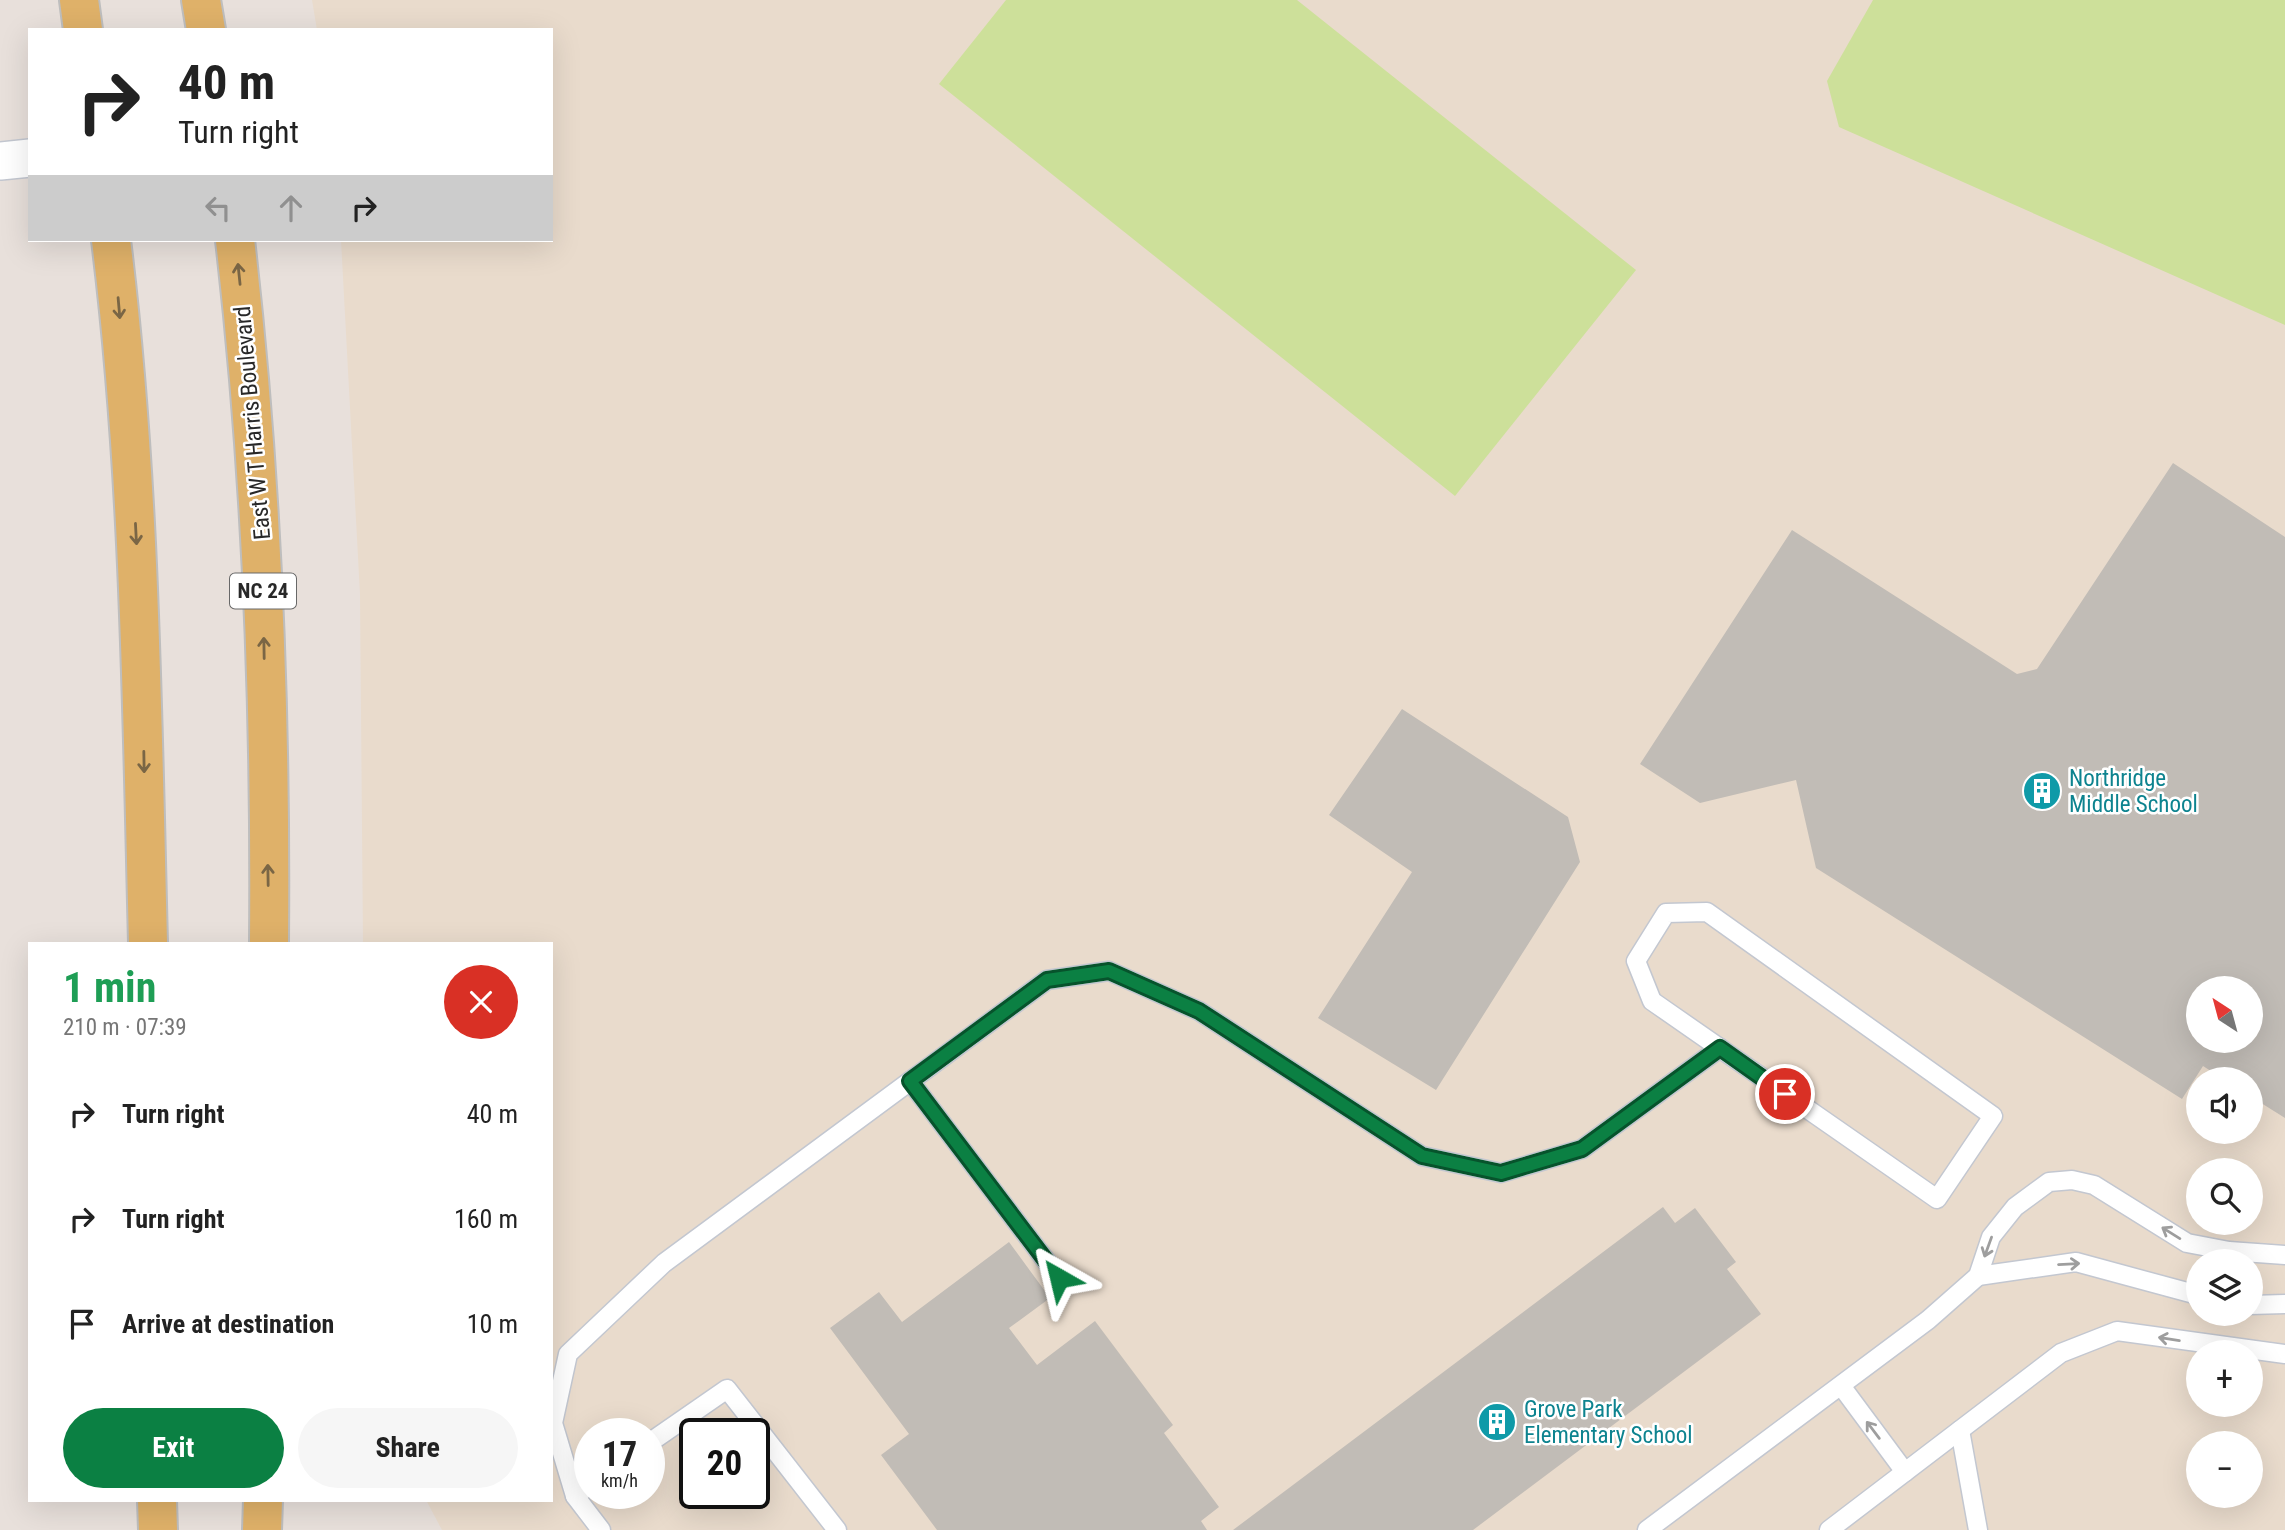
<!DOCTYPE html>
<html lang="en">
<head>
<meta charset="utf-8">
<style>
	:root { --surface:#fff; --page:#f6f6f6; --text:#222; --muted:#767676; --accent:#0b8043 }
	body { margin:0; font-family:"Roboto Condensed",sans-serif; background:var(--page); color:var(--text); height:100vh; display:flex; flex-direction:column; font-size:26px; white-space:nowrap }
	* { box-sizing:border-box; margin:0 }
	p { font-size:23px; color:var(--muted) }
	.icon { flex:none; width:38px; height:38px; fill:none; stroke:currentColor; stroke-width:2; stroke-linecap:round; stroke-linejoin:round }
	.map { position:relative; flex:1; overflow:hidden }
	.side { position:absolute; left:28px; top:942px; width:525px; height:560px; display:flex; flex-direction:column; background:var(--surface); border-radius:0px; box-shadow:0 7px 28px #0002 }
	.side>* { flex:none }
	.guide { position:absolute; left:28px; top:28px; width:525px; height:214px; border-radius:0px; box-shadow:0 7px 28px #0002; background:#fff; color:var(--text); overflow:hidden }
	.needle { width:46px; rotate:324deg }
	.controls { position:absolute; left:2186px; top:976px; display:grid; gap:14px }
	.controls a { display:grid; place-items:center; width:77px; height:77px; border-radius:50%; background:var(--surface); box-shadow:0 7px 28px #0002; font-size:35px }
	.speed { position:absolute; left:574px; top:1418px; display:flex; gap:14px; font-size:35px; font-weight:700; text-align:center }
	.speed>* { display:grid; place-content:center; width:91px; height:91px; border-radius:50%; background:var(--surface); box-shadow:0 7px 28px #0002; line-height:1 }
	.speed small { font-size:18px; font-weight:400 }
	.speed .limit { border:4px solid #111; border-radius:10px; background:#fff; color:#111 }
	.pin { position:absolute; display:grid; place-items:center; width:60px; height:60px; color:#fff; margin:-30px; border:4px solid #fff; border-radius:50%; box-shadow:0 2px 7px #0007 }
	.me { position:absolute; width:77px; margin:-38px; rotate:323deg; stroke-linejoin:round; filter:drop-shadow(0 0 5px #0008) }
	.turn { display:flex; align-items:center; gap:24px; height:147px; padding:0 35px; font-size:32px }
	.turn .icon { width:91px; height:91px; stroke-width:2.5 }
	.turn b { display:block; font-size:49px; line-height:60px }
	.lanes { display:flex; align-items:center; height:66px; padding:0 35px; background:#0003; justify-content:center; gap:35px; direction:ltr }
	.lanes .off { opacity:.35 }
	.round { display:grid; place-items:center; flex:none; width:74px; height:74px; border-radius:37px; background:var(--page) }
	.headline { display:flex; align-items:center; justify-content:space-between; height:119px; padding:0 35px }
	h1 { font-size:42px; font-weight:700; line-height:52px; color:#1e9e55 }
	.primary-button { display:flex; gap:14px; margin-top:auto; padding:14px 35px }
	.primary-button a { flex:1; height:80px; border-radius:42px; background:var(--accent); color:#fff; font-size:28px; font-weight:700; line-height:80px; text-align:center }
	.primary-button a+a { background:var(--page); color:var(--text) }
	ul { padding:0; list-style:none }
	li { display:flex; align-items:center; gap:21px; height:105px; padding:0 35px }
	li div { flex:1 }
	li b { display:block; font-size:26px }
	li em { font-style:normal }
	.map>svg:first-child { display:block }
	.education { fill:#e9dbcc; fill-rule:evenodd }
	.pitch { fill:#cde09a }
	.building { fill:#c1bcb6; fill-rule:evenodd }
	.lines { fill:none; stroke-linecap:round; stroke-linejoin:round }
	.service-casing { stroke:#c3c7d0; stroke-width:21 }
	.minor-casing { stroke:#c3c7d0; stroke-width:40 }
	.primary-casing { stroke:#bebebe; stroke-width:42 }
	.service { stroke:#fff; stroke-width:18 }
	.minor { stroke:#fff; stroke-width:37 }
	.primary { stroke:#dfb169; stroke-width:38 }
	.oneway { stroke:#7a6645 }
	.oneway2 { stroke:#9e9e9e }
	.route-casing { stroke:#07532c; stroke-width:18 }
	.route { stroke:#0b8043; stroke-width:12 }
	.labels { text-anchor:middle; stroke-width:5; stroke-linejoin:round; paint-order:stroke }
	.shield { fill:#fff; stroke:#686868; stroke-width:2 }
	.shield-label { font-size:21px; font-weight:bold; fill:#282828 }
	.street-label { font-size:23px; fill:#282828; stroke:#fff }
	.culture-label { font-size:23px; fill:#0d838f; stroke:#fff; text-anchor:start }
</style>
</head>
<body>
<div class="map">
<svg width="2285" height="1530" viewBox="0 0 2285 1530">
	<rect width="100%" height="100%" fill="#e8e0db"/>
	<path class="education" d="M312,0h1973v1530h-1843l-16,-30h125v-557h-188l-3,-349 -19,-354h210v-210h-234zM2198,989h52v52h-52zM2198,1080h52v52h-52zM2198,1171h52v52h-52zM2198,1262h52v52h-52zM2198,1353h52v52h-52zM590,1433h59v60h-59zM695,1433h59v60h-59zM2198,1444h52v52h-52z"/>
	<g class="pitch">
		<polygon points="1006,0 1297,0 1636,270 1455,496 939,84"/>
		<polygon points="1873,0 2285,0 2285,325 1839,127 1827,81"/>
	</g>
	<g class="building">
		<path d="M2173,463l112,74v581l-35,-22v-16h-25l-22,-14 -21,33 -366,-231 -20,-88 -96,23 -60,-39 152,-234 225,144 20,-5zM2198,989h52v52h-52z"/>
		<polygon points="1402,709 1568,817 1580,862 1436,1090 1318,1018 1412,872 1329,815"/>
		<polygon points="1663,1207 1675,1223 1695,1208 1736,1262 1727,1269 1761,1314 1473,1530 1233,1530"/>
		<polygon points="1009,1242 1050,1298 1009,1328 1037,1365 1095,1321 1173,1425 1164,1433 1219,1507 1201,1521 1207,1530 937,1530 881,1455 909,1434 830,1328 879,1292 902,1322"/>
	</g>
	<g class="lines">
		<defs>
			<g id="service">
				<polygon points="1707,912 1993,1116 1937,1199 1652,1001 1636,961 1666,913"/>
				<polyline points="910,1081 1059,1278"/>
				<polyline points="1978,1276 2076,1262 2198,1295"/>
				<polyline points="2250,1305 2285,1304"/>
				<polyline points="1842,1387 1905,1472"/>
				<polyline points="1960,1430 1978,1530"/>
				<polyline points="649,1443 727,1389 837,1530"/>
				<polyline points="575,1496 590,1485"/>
				<polyline points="601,1530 575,1496 553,1423 568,1354 664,1263 1047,980 1109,971 1199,1011 1422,1156 1501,1173 1582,1149 1720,1048"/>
				<polyline points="1647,1530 1928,1320 1978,1276 1991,1237 2015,1207 2049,1182 2072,1180 2094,1185 2187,1243 2229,1251 2285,1255"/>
				<polyline points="1829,1530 2061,1353 2117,1331 2285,1354"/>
			</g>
			<polyline id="minor" points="0,161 30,158"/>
			<g id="primary">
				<polyline points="79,0 83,30"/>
				<polyline points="201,0 206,30"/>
				<path d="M111,240c29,233 31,468 37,703"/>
				<path d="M235,240c27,233 36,468 34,703"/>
				<polyline points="157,1500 158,1530"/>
				<polyline points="262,1530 263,1500"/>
			</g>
		</defs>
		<use href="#service" class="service-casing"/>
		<use href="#minor" class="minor-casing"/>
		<use href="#primary" class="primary-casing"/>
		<use href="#service" class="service"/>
		<use href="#minor" class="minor"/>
		<use href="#primary" class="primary"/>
	</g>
	<defs><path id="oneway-shaft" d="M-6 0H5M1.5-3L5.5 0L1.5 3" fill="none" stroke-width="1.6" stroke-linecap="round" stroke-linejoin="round" transform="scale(1.75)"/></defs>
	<g class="oneway">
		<use href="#oneway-shaft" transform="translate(239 274) rotate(-96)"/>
		<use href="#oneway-shaft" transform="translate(119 308) rotate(85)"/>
		<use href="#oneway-shaft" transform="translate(136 534) rotate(87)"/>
		<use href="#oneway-shaft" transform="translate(264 648) rotate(-91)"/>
		<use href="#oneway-shaft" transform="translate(144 762) rotate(89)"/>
		<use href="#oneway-shaft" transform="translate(268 875) rotate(-91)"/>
	</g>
	<g class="oneway2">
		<use href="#oneway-shaft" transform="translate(2171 1233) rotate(-148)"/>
		<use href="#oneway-shaft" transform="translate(1988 1247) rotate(110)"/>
		<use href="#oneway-shaft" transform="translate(2069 1264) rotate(-3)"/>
		<use href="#oneway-shaft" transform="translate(2169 1339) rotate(-171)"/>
		<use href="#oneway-shaft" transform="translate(1873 1430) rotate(-127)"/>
	</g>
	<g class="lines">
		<defs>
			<polyline id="route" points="1059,1278 910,1081 1047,980 1109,971 1199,1011 1422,1156 1501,1173 1582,1149 1720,1048 1785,1094"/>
		</defs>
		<use href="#route" class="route-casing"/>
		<use href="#route" class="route"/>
	</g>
	<defs>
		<symbol id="building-disc" viewBox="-11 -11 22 22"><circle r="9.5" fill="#0f9aa8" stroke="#fff"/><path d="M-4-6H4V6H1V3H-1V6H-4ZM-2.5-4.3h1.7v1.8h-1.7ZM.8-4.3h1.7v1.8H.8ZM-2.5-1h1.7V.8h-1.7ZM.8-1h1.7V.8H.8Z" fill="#fff"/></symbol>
	</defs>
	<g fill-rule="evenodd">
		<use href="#building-disc" x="2020" y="769" width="44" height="44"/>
		<use href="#building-disc" x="1475" y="1400" width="44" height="44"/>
	</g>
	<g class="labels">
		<rect class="shield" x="230" y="573.5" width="66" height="35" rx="5"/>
		<g class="shield-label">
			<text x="263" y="598">NC 24</text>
		</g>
		<g class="street-label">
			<text transform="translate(252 423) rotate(-95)" y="8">East W T Harris Boulevard</text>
		</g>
		<g class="culture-label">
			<text x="2069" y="786">Northridge<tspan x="2069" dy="26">Middle School</tspan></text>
			<text x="1524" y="1417">Grove Park<tspan x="1524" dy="26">Elementary School</tspan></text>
		</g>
	</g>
</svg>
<div class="controls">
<a><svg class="needle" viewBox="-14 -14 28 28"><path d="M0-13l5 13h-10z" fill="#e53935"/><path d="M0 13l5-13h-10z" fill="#767676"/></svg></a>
<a><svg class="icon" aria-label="sound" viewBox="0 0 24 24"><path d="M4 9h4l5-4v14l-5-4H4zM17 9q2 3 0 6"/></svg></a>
<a><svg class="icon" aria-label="search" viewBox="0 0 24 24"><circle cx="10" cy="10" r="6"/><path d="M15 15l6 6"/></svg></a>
<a><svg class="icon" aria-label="layers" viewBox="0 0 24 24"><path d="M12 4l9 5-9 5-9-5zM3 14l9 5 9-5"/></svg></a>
<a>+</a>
<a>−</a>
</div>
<div class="speed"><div>17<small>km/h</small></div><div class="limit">20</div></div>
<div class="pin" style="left:1785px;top:1094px;background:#d93025"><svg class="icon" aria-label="arrive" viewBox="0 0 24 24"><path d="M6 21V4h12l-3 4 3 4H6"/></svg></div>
<svg class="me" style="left:1059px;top:1278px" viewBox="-20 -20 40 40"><path d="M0-17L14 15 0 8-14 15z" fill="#0b8043" stroke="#fff" stroke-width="4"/></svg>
<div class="guide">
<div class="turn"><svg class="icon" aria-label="right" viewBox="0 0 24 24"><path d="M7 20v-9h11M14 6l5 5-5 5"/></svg><div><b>40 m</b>Turn right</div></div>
<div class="lanes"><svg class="icon off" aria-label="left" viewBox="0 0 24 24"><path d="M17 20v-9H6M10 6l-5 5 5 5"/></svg><svg class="icon off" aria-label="ahead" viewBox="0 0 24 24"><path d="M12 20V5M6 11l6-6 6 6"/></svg><svg class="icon" aria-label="right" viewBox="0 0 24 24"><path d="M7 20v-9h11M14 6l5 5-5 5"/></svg></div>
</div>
<section class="side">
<div class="headline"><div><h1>1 min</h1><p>210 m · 07:39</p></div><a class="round" style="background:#d93025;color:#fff"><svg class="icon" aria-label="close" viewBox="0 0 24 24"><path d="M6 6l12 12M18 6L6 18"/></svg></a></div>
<ul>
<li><svg class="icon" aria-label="right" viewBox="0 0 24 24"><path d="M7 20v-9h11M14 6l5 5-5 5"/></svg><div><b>Turn right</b></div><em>40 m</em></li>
<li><svg class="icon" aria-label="right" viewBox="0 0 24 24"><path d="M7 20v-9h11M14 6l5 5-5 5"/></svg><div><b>Turn right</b></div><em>160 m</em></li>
<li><svg class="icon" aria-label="arrive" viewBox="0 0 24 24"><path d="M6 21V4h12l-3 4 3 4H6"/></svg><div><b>Arrive at destination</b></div><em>10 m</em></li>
</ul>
<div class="primary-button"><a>Exit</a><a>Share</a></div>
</section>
</div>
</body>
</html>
